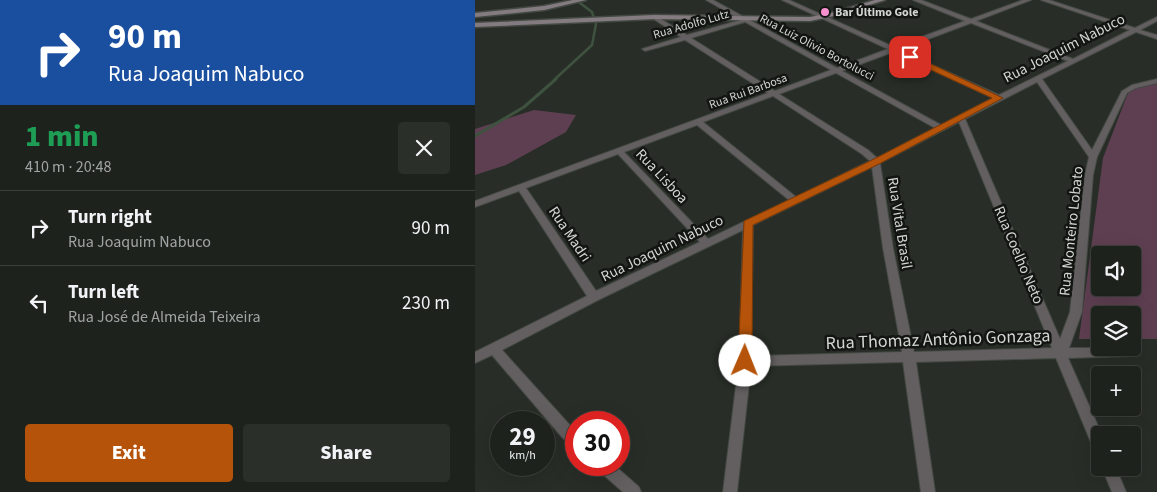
<!DOCTYPE html>
<html lang="en">
<head>
<meta charset="utf-8">
<style>
	:root { --surface:#1e221d; --page:#2b2f2a; --text:#f1f3f6; --muted:#a1a4a4; --line:#3c3f3b; --accent:#b45309 }
	body { margin:0; font-family:"Source Sans 3",sans-serif; background:var(--page); color:var(--text); height:100vh; display:flex; flex-direction:column; font-size:19px; white-space:nowrap }
	* { box-sizing:border-box; margin:0 }
	p { font-size:16px; color:var(--muted) }
	.icon { flex:none; width:28px; height:28px; fill:none; stroke:currentColor; stroke-width:2; stroke-linecap:round; stroke-linejoin:round }
	.map { position:relative; flex:1; overflow:hidden }
	.side { display:flex; flex-direction:column; background:var(--surface); width:475px }
	.side>* { flex:none }
	.hud { background:#1a4fa0; color:#fff; overflow:hidden }
	.controls { position:absolute; left:616px; top:246px; display:grid; gap:10px }
	.controls a { display:grid; place-items:center; width:50px; height:50px; border-radius:5px; background:var(--surface); box-shadow:0 5px 20px #0002,0 0 0 1px var(--line); font-size:25px }
	.speed { position:absolute; left:15px; top:411px; display:flex; gap:10px; font-size:25px; font-weight:700; text-align:center }
	.speed>* { display:grid; place-content:center; width:65px; height:65px; border-radius:50%; background:var(--surface); box-shadow:0 5px 20px #0002,0 0 0 1px var(--line); line-height:1 }
	.speed small { font-size:12px; font-weight:400 }
	.speed .limit { border:8px solid #d22; background:#fff; color:#111 }
	.pin { position:absolute; display:grid; place-items:center; width:42px; height:42px; color:#fff; margin:-21px; border-radius:10px; box-shadow:0 2px 8px #0006 }
	.me { position:absolute; width:55px; margin:-28px; rotate:1deg; stroke-linejoin:round; filter:drop-shadow(0 0 4px #0008) }
	.turn { display:flex; align-items:center; gap:18px; height:105px; padding:0 25px; font-size:22px }
	.turn .icon { width:65px; height:65px; stroke-width:2.5 }
	.turn b { display:block; font-size:35px; line-height:42px }
	.round { display:grid; place-items:center; flex:none; width:52px; height:52px; border-radius:5px; background:var(--page) }
	.head { display:flex; align-items:center; justify-content:space-between; height:85px; padding:0 25px }
	h1 { font-size:30px; font-weight:800; line-height:38px; color:#1e9e55 }
	.action { display:flex; gap:10px; margin-top:auto; padding:10px 25px }
	.action a { flex:1; height:58px; border-radius:5px; background:var(--accent); color:#fff; font-size:20px; font-weight:800; line-height:58px; text-align:center }
	.action a+a { background:var(--page); color:var(--text) }
	ul { padding:0; list-style:none }
	li { display:flex; align-items:center; gap:15px; height:75px; padding:0 25px; border-top:1px solid var(--line) }
	li div { flex:1 }
	li b { display:block; font-size:19px }
	li em { font-style:normal }
	main { display:flex; flex:1; min-height:0 }
	.map>svg:first-child { display:block }
	.green { fill:#5e3f51; fill-rule:evenodd }
	.lines { fill:none; stroke-linecap:round; stroke-linejoin:round }
	.stream-far1 { stroke:#3f523f; stroke-width:2.5 }
	.stream { stroke:#3f523f; stroke-width:3 }
	.street-casing { stroke:#434942; stroke-width:2 }
	.secondary-casing { stroke:#434942; stroke-width:3 }
	.street { fill:#635f61; fill-rule:evenodd }
	.secondary { fill:#837b7f; fill-rule:evenodd }
	.route { fill:#b45309; stroke:#753606 }
	.poi-dot { fill:#f790ce; stroke:#121512; stroke-width:2 }
	.labels { text-anchor:middle; stroke-width:5; stroke-linejoin:round; paint-order:stroke }
	.far-poi-label { font-size:12px; font-weight:bold; fill:#d3d6d2; stroke:#121512; text-anchor:start }
	.far-street-label { font-size:12px; fill:#d3d6d2; stroke:#121512 }
	.street-label { font-size:15px; fill:#d3d6d2; stroke:#121512 }
	.near-street-label { font-size:18px; fill:#d3d6d2; stroke:#121512 }
</style>
</head>
<body>
<main>
<section class="side">
<div class="hud">
<div class="turn"><svg class="icon" aria-label="right" viewBox="0 0 24 24"><path d="M7 20v-9h11M14 6l5 5-5 5"/></svg><div><b>90 m</b>Rua Joaquim Nabuco</div></div>
</div>
<div class="head"><div><h1>1 min</h1><p>410 m · 20:48</p></div><a class="round"><svg class="icon" aria-label="close" viewBox="0 0 24 24"><path d="M6 6l12 12M18 6L6 18"/></svg></a></div>
<ul>
<li><svg class="icon" aria-label="right" viewBox="0 0 24 24"><path d="M7 20v-9h11M14 6l5 5-5 5"/></svg><div><b>Turn right</b><p>Rua Joaquim Nabuco</p></div><em>90 m</em></li>
<li><svg class="icon" aria-label="left" viewBox="0 0 24 24"><path d="M17 20v-9H6M10 6l-5 5 5 5"/></svg><div><b>Turn left</b><p>Rua José de Almeida Teixeira</p></div><em>230 m</em></li>
</ul>
<div class="action"><a>Exit</a><a>Share</a></div>
</section>
<div class="map">
<svg width="682" height="492" viewBox="0 0 682 492">
	<rect width="100%" height="100%" fill="#282e27"/>
	<g class="green">
		<path d="M682,83v256h-24v-24h-33v24h-21l24,-181 25,-65 8,-6zM625,255h33v33h-33z"/>
		<polygon points="59,110 101,115 91,132 31,165 0,175 0,129"/>
	</g>
	<g class="lines">
		<polyline class="stream-far1" points="79,80 117,45 121,24 117,12 101,0"/>
		<polyline class="stream" points="0,136 49,107 81,79"/>
		<defs>
			<g id="street">
				<path d="M231,0h7l124,68 51,-19 -106,-49h7l105,47 71,-26 -52,-21h8l50,19 52,-19h8l-55,21 97,38 57,-29 -89,-30h8l86,28 22,-11v4l-17,9 17,5v4l-21,-7 -94,47 50,71 30,-59 10,-6 25,-6v4l-21,5 -9,5 -30,64 -4,18 -11,137 -13,36h64v-2l3,2 2,3 -2,3 -4,2 -64,2 34,77h-2v19l-5,-2 -39,-94 -140,4 19,130h-14l-18,-130 -152,4 -14,126h-14l16,-131 4,-131 -145,70 -96,50 74,82v15l-5,-1 -10,-10 -69,-81 -17,8v-11l112,-56 -68,-105 -44,16v-6l293,-108 -83,-53 -40,11 -3,-2 39,-12 -29,-19v-2h4l31,19 54,-15zM270,22l86,48 -56,21 -84,-53zM496,23l97,38 -69,34 -100,-45zM418,52l100,46 -52,27 -99,-54zM361,73l99,55 -58,30 -9,-8 -89,-56zM562,82l52,75 -4,18 -15,137 -10,27 -95,-220zM298,96l89,58 8,7 -74,36 -93,-75zM484,122l93,226 -138,4 -21,-104 -13,-85zM222,125l92,75 -81,39 -84,-87zM143,154l82,88 -104,49 -70,-103zM397,167l11,81 19,104 -151,4 2,-131z"/>
				<polygon points="121,465 139,465 164,487 166,492 148,492 123,470"/>
				<polygon points="627,468 641,468 651,492 637,492"/>
			</g>
			<g id="secondary">
				<polygon points="98,0 111,0 69,10 0,17 0,13 69,6"/>
				<polygon points="400,0 410,0 359,16 335,21 179,19 0,27 0,23 179,15 335,17 356,13"/>
			</g>
		</defs>
		<use href="#street" class="street-casing"/>
		<use href="#secondary" class="secondary-casing"/>
		<use href="#street" class="street"/>
		<use href="#secondary" class="secondary"/>
	</g>
	<polygon class="route" points="432,55 437,55 528,98 404,164 278,225 277,361 275,365 270,367 265,365 263,361 269,221 397,160 517,98 432,59"/>
	<circle class="poi-dot" cx="350" cy="12" r="5"/>
	<g class="labels">
		<g class="far-poi-label">
			<text x="360" y="16">Bar Último Gole</text>
		</g>
		<g class="far-street-label">
			<text transform="translate(216 24) rotate(-16)" y="4">Rua Adolfo Lutz</text>
			<text transform="translate(342 47) rotate(28)" y="4">Rua Luiz Olivio Bortolucci</text>
			<text transform="translate(273 91) rotate(-20)" y="4">Rua Rui Barbosa</text>
		</g>
		<g class="street-label">
			<text transform="translate(589 48) rotate(-27)" y="5">Rua Joaquim Nabuco</text>
			<text transform="translate(187 176) rotate(47)" y="5">Rua Lisboa</text>
			<text transform="translate(425 223) rotate(81)" y="5">Rua Vital Brasil</text>
			<text transform="translate(596 231) rotate(-84)" y="5">Rua Monteiro Lobato</text>
			<text transform="translate(95 234) rotate(56)" y="5">Rua Madri</text>
			<text transform="translate(187 248) rotate(-26)" y="5">Rua Joaquim Nabuco</text>
			<text transform="translate(544 255) rotate(67)" y="5">Rua Coelho Neto</text>
		</g>
		<g class="near-street-label">
			<text transform="translate(463 339) rotate(-2)" y="6">Rua Thomaz Antônio Gonzaga</text>
		</g>
	</g>
</svg>
<div class="controls">
<a><svg class="icon" aria-label="sound" viewBox="0 0 24 24"><path d="M4 9h4l5-4v14l-5-4H4zM17 9q2 3 0 6"/></svg></a>
<a><svg class="icon" aria-label="layers" viewBox="0 0 24 24"><path d="M12 4l9 5-9 5-9-5zM3 14l9 5 9-5"/></svg></a>
<a>+</a>
<a>−</a>
</div>
<div class="speed"><div>29<small>km/h</small></div><div class="limit">30</div></div>
<div class="pin" style="left:435px;top:57px;background:#d93025"><svg class="icon" aria-label="arrive" viewBox="0 0 24 24"><path d="M6 21V4h12l-3 4 3 4H6"/></svg></div>
<svg class="me" style="left:270px;top:361px" viewBox="-20 -20 40 40"><circle r="19" fill="#fff"/><path d="M0-13L10 11 0 6-10 11z" fill="#b45309"/></svg>
</div>
</main>
</body>
</html>
